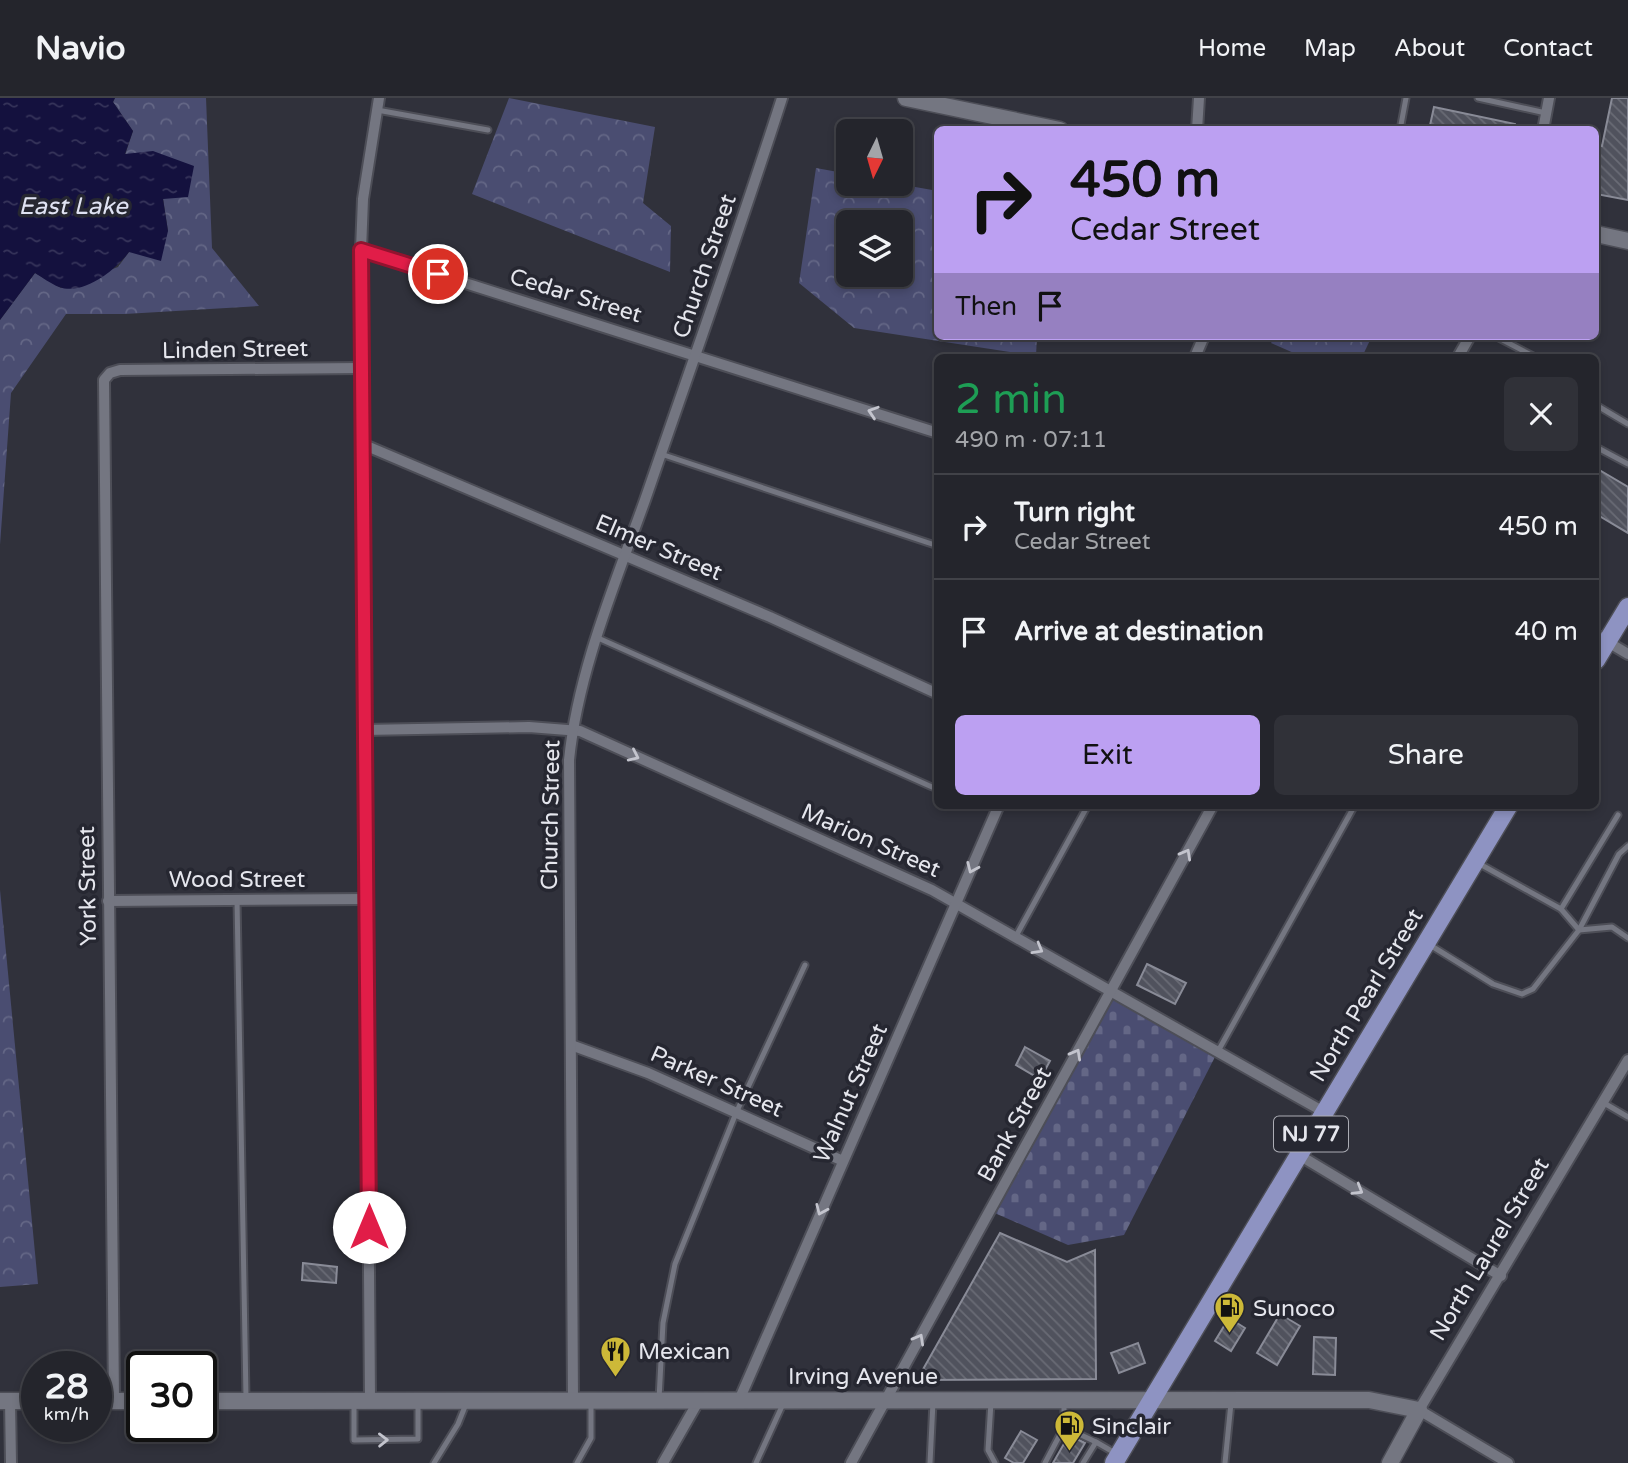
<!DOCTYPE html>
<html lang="en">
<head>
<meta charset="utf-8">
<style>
	:root { --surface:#24252c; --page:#303138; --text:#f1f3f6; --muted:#a3a5a9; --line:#414248; --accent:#bca0f2 }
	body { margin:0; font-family:"Varela Round",sans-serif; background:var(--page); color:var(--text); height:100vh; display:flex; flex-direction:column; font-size:26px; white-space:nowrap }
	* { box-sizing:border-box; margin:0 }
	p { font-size:23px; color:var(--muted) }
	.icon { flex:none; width:38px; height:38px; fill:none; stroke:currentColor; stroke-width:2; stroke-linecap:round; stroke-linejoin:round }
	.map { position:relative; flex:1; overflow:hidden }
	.side { position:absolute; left:934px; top:256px; width:665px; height:455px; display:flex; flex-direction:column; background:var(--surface); border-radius:10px; box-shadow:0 4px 10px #0003,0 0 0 2px var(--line) }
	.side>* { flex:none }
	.banner { position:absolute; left:934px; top:28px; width:665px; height:214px; border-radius:10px; box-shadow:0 4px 10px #0003,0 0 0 2px var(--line); background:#bca0f2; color:#111; overflow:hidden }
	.needle { width:46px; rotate:185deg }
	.tools { position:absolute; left:836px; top:21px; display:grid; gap:14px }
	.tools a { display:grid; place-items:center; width:77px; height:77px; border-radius:10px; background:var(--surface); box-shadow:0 4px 10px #0003,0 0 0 2px var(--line); font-size:35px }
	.speed { position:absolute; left:21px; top:1253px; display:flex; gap:14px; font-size:35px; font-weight:700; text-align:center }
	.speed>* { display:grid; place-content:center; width:91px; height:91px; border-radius:50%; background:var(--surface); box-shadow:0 4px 10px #0003,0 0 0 2px var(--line); line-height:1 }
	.speed small { font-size:18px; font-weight:400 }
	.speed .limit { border:4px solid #111; border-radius:10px; background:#fff; color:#111 }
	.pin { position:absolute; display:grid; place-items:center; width:60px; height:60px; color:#fff; margin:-30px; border:4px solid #fff; border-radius:50%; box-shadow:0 2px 7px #0007 }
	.me { position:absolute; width:77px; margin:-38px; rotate:0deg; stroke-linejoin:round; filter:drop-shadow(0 0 5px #0008) }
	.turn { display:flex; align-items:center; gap:24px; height:147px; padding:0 21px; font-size:32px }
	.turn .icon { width:91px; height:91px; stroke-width:2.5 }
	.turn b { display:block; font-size:49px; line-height:60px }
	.then { display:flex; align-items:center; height:66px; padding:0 21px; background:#0003; gap:14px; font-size:26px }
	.round { display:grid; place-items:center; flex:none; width:74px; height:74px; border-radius:10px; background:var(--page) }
	.headline { display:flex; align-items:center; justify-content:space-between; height:119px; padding:0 21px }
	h1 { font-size:42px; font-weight:600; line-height:52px; color:#1e9e55 }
	.cta { display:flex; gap:14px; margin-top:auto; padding:14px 21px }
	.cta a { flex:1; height:80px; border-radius:10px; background:var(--accent); color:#111; font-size:28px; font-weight:600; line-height:80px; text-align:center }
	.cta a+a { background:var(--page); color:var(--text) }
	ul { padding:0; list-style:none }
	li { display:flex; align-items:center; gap:21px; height:105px; padding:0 21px; border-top:2px solid var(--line) }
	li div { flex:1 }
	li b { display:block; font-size:26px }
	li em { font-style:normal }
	header { display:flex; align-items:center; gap:42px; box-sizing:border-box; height:98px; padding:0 35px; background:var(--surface); border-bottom:2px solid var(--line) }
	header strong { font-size:33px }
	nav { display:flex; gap:38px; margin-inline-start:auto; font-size:24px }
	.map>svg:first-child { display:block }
	.forest { fill:url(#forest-crowns); fill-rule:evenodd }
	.cemetery { fill:url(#cemetery-stones) }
	.water { fill:url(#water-ripples) }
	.building { fill:url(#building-back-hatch); stroke:#898b97; stroke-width:2 }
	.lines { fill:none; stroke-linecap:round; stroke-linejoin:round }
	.lane-casing { stroke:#4d4e57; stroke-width:9 }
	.street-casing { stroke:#4d4e57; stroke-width:14 }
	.secondary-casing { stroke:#4d4e57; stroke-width:19 }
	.primary-casing { stroke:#4d4e57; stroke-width:21 }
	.lane { stroke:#747681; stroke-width:5 }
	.street { stroke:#747681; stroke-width:10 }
	.secondary { stroke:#747681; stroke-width:16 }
	.primary { stroke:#8e93c2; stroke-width:18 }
	.oneway { stroke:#c3c4cd }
	.route-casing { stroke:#92132f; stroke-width:18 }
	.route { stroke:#e11d48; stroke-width:12 }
	.labels { text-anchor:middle; stroke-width:7; stroke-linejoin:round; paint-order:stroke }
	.shield { fill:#262731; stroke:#acadb5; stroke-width:2 }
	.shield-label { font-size:21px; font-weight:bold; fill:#e5e6ed }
	.street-label { font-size:23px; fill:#e5e6ed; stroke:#262731 }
	.poi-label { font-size:23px; fill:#e5e6ed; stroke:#262731; text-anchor:start }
	.water-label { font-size:24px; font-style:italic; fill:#e0e3f3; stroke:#262731 }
</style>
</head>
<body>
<header>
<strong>Navio</strong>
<nav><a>Home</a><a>Map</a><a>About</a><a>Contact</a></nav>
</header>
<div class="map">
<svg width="1628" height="1365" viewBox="0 0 1628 1365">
	<defs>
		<pattern id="forest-crowns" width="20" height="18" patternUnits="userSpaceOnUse" patternTransform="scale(1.75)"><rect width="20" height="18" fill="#4a4d71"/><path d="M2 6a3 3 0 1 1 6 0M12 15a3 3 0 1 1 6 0" fill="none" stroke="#646786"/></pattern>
		<pattern id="cemetery-stones" width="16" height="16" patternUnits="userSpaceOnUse" patternTransform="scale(1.75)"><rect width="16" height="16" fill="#4a4d71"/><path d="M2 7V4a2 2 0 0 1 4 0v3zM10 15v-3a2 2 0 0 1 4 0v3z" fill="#646786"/></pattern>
		<pattern id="water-ripples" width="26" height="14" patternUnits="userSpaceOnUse" patternTransform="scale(1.75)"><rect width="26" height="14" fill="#14113e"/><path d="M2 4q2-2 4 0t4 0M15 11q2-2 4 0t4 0" fill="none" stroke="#36345a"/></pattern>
		<pattern id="building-back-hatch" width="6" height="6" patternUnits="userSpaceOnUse" patternTransform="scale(1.75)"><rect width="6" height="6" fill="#50525d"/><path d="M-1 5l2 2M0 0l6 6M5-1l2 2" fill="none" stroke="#696b75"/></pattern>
	</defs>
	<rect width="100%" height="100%" fill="#30313b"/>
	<g class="forest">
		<polygon points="115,0 206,0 212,150 259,208 125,216 66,216 11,295 0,447 0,222 35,175 61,190 118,169 129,154 168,133 163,100 125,57 133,33 113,4"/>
		<polygon points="509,0 655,29 643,105 671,128 670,174 472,96"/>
		<path d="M816,70l33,6v10h49l40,7v145h99l-1,20 -182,-28 -55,-45zM849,124h52v53h-52z"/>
		<polygon points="1276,238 1372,238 1362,259 1303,259 1271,245"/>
		<polygon points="0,792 38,1186 0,1189"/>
	</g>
	<polygon class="cemetery" points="1111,893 1217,955 1124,1137 1068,1147 990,1113"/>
	<path class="water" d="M0,0h115l-2,4 20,29 -8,23 28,-3 41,15 -6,31 -25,2 5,32 -7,30 -32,-9c-13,18 -46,44 -70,35 -8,-3 -17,-10 -24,-14l-35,47z"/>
	<g class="building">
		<polygon points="1612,0 1628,0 1628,102 1596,96 1596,47 1602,48"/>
		<polygon points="1434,9 1515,26 1515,32 1429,32"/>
		<polygon points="1596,370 1628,389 1628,435 1596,416"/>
		<polygon points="1147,866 1186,885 1175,906 1137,887"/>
		<polygon points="1025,949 1050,963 1040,981 1016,967"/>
		<polygon points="1000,1135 1067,1164 1095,1152 1096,1281 917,1282"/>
		<polygon points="303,1165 337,1169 336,1185 302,1182"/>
		<polygon points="1280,1216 1300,1228 1277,1267 1257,1255"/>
		<polygon points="1229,1220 1245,1230 1231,1253 1215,1243"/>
		<polygon points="1314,1239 1336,1240 1335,1277 1313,1276"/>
		<polygon points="1138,1245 1145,1265 1119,1275 1111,1255"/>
		<polygon points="1021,1333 1037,1342 1023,1365 1014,1365 1005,1360"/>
		<polygon points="1069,1337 1085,1345 1073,1365 1053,1365"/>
	</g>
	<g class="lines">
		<defs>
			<g id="lane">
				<polyline points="1478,0 1546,15"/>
				<polyline points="377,12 488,32"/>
				<polyline points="1400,32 1406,0"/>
				<polyline points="1495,238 1535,259"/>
				<polyline points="1596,307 1628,326"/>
				<polyline points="1596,349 1628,366"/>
				<polyline points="661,356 938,448"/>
				<polyline points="598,540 932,689"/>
				<polyline points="1478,765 1561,811 1618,717"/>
				<polyline points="237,802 246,1299"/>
				<polyline points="1579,832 1619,756 1628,748"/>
				<polyline points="1579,832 1612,829 1628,840"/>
				<polyline points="1016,838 1088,707"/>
				<polyline points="1430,847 1493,886 1522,896 1533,891 1579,832 1561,811"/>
				<polyline points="1217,955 1355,707"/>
				<polyline points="1604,1005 1628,1019"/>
				<polyline points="659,1301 663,1225 675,1166 736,1015 805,867"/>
				<polyline points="991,1304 988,1352 995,1365"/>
				<polyline points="1064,1304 1064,1329"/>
				<polyline points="354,1305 354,1342 418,1341 418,1305"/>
				<polyline points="434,1365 458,1326 466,1306"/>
				<polyline points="577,1365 591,1340 591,1305"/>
				<polyline points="756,1365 783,1306"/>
				<polyline points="930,1365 933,1304"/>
				<polyline points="1045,1365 1064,1329 1096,1344"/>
				<polyline points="1083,1365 1096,1344 1115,1355"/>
				<polyline points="1225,1365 1231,1305"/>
			</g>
			<g id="street">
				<polyline points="1197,32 1199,0"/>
				<polyline points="1543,32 1549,0"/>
				<polyline points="361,152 938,335"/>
				<polyline points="1195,259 1204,238"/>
				<polyline points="1458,259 1470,238"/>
				<polyline points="362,346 770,519 938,596"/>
				<polyline points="1596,537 1628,556"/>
				<polyline points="364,632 529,629 580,633 932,792 1324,1014"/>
				<polyline points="108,803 366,801"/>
				<polyline points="571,947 648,975 843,1063"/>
				<polyline points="1299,1057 1501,1178"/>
				<polyline points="740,1300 999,707"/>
				<path d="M573,1301l-4,-639c9,-89 46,-176 76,-260 46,-134 94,-267 137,-402"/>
				<polyline points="370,1302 361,152 363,101 379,0"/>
				<polyline points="10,1303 11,1365"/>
				<polyline points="114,1303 104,282 110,275 120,272 361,270"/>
				<polyline points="663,1365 699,1302"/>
				<polyline points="851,1365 1213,707"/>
				<polyline points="1508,1365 1419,1312 1628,962"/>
			</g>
			<g id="secondary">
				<polyline points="906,0 1060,32"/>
				<polyline points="1596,136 1628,143"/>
				<polyline points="0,1303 37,1303"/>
				<polyline points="96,1303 142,1303"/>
				<polyline points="201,1303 1369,1302 1419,1312 1390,1365"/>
			</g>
			<g id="primary">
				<polyline points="1596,562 1628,509"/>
				<polyline points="1114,1365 1509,707"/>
			</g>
		</defs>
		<use href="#lane" class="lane-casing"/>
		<use href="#street" class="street-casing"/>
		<use href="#secondary" class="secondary-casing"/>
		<use href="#primary" class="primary-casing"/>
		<use href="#lane" class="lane"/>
		<use href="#street" class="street"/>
		<use href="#secondary" class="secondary"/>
		<use href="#primary" class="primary"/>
	</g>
	<defs><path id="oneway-chevron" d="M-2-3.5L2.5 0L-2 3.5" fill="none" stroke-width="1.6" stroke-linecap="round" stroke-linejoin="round" transform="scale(1.75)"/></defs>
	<g class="oneway">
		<use href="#oneway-chevron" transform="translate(873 314) rotate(-162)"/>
		<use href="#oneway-chevron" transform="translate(634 658) rotate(25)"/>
		<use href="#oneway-chevron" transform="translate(1186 756) rotate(-61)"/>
		<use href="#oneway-chevron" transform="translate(972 770) rotate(114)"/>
		<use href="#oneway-chevron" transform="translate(1038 851) rotate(30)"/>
		<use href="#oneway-chevron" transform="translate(1076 956) rotate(-61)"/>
		<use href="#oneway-chevron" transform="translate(1358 1092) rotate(31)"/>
		<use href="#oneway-chevron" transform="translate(821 1112) rotate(114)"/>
		<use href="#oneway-chevron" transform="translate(919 1241) rotate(-61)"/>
		<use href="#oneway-chevron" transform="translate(383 1342) rotate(-1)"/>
	</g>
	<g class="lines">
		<defs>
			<polyline id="route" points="369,1129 361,152 438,176"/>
		</defs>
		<use href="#route" class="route-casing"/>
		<use href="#route" class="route"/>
	</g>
	<defs>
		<symbol id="fuel-pin" viewBox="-11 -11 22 30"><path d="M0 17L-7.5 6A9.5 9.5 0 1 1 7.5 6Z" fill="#cdb938" stroke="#262731"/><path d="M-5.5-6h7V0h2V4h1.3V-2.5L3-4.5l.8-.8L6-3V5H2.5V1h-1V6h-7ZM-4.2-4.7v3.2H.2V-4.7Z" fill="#111"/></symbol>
		<symbol id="restaurant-pin" viewBox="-11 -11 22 30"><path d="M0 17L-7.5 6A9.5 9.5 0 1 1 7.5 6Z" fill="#cdb938" stroke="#262731"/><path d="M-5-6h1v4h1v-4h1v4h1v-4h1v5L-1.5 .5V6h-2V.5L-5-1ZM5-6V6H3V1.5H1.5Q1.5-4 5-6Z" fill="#111"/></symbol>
	</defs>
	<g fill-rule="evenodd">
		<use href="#fuel-pin" x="1212" y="1192" width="35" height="47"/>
		<use href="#restaurant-pin" x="598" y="1236" width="35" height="47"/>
		<use href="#fuel-pin" x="1052" y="1310" width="35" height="47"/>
	</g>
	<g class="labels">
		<rect class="shield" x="1274" y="1018.5" width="74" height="35" rx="5"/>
		<g class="shield-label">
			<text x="1311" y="1043">NJ 77</text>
		</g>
		<g class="street-label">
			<text transform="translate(704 168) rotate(-71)" y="8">Church Street</text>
			<text transform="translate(576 197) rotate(17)" y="8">Cedar Street</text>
			<text transform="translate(235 251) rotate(-1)" y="8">Linden Street</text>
			<text transform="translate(659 449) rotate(23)" y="8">Elmer Street</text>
			<text transform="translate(550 717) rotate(-89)" y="8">Church Street</text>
			<text transform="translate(871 742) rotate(24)" y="8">Marion Street</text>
			<text x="237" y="789">Wood Street</text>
			<text transform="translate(87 788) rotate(-91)" y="8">York Street</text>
			<text transform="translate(1366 897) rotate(-59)" y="8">North Pearl Street</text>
			<text transform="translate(717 983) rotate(24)" y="8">Parker Street</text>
			<text transform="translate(850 995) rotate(-66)" y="8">Walnut Street</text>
			<text transform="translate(1014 1026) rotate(-61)" y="8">Bank Street</text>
			<text transform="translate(1489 1151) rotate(-59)" y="8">North Laurel Street</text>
			<text x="863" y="1286">Irving Avenue</text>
		</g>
		<g class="poi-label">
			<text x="1253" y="1218">Sunoco</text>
			<text x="638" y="1261">Mexican</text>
			<text x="1092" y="1336">Sinclair</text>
		</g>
		<g class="water-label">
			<text x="73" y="116">East Lake</text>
		</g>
	</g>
</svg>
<div class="tools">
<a><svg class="needle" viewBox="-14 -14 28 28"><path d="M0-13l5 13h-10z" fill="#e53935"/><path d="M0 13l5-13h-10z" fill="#a3a5a9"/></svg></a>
<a><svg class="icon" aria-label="layers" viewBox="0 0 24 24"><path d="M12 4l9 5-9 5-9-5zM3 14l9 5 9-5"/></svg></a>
</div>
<div class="speed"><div>28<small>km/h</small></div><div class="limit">30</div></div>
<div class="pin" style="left:438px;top:176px;background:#d93025"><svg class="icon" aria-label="arrive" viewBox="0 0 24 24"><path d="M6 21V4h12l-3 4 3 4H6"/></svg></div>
<svg class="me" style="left:369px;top:1129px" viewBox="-20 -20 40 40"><circle r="19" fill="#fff"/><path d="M0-13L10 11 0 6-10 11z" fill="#e11d48"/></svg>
<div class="banner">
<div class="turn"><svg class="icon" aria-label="right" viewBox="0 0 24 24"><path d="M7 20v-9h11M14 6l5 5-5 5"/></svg><div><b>450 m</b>Cedar Street</div></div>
<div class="then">Then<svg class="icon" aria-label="arrive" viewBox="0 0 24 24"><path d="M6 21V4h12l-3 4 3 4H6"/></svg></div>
</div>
<section class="side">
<div class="headline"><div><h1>2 min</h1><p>490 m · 07:11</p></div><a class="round"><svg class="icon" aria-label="close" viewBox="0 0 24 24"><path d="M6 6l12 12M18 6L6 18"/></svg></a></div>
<ul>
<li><svg class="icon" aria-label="right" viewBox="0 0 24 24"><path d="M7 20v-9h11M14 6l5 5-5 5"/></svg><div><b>Turn right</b><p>Cedar Street</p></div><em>450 m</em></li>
<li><svg class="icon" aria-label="arrive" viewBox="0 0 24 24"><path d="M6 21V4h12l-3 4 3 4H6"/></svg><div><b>Arrive at destination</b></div><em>40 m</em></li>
</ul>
<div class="cta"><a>Exit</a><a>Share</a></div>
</section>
</div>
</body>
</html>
